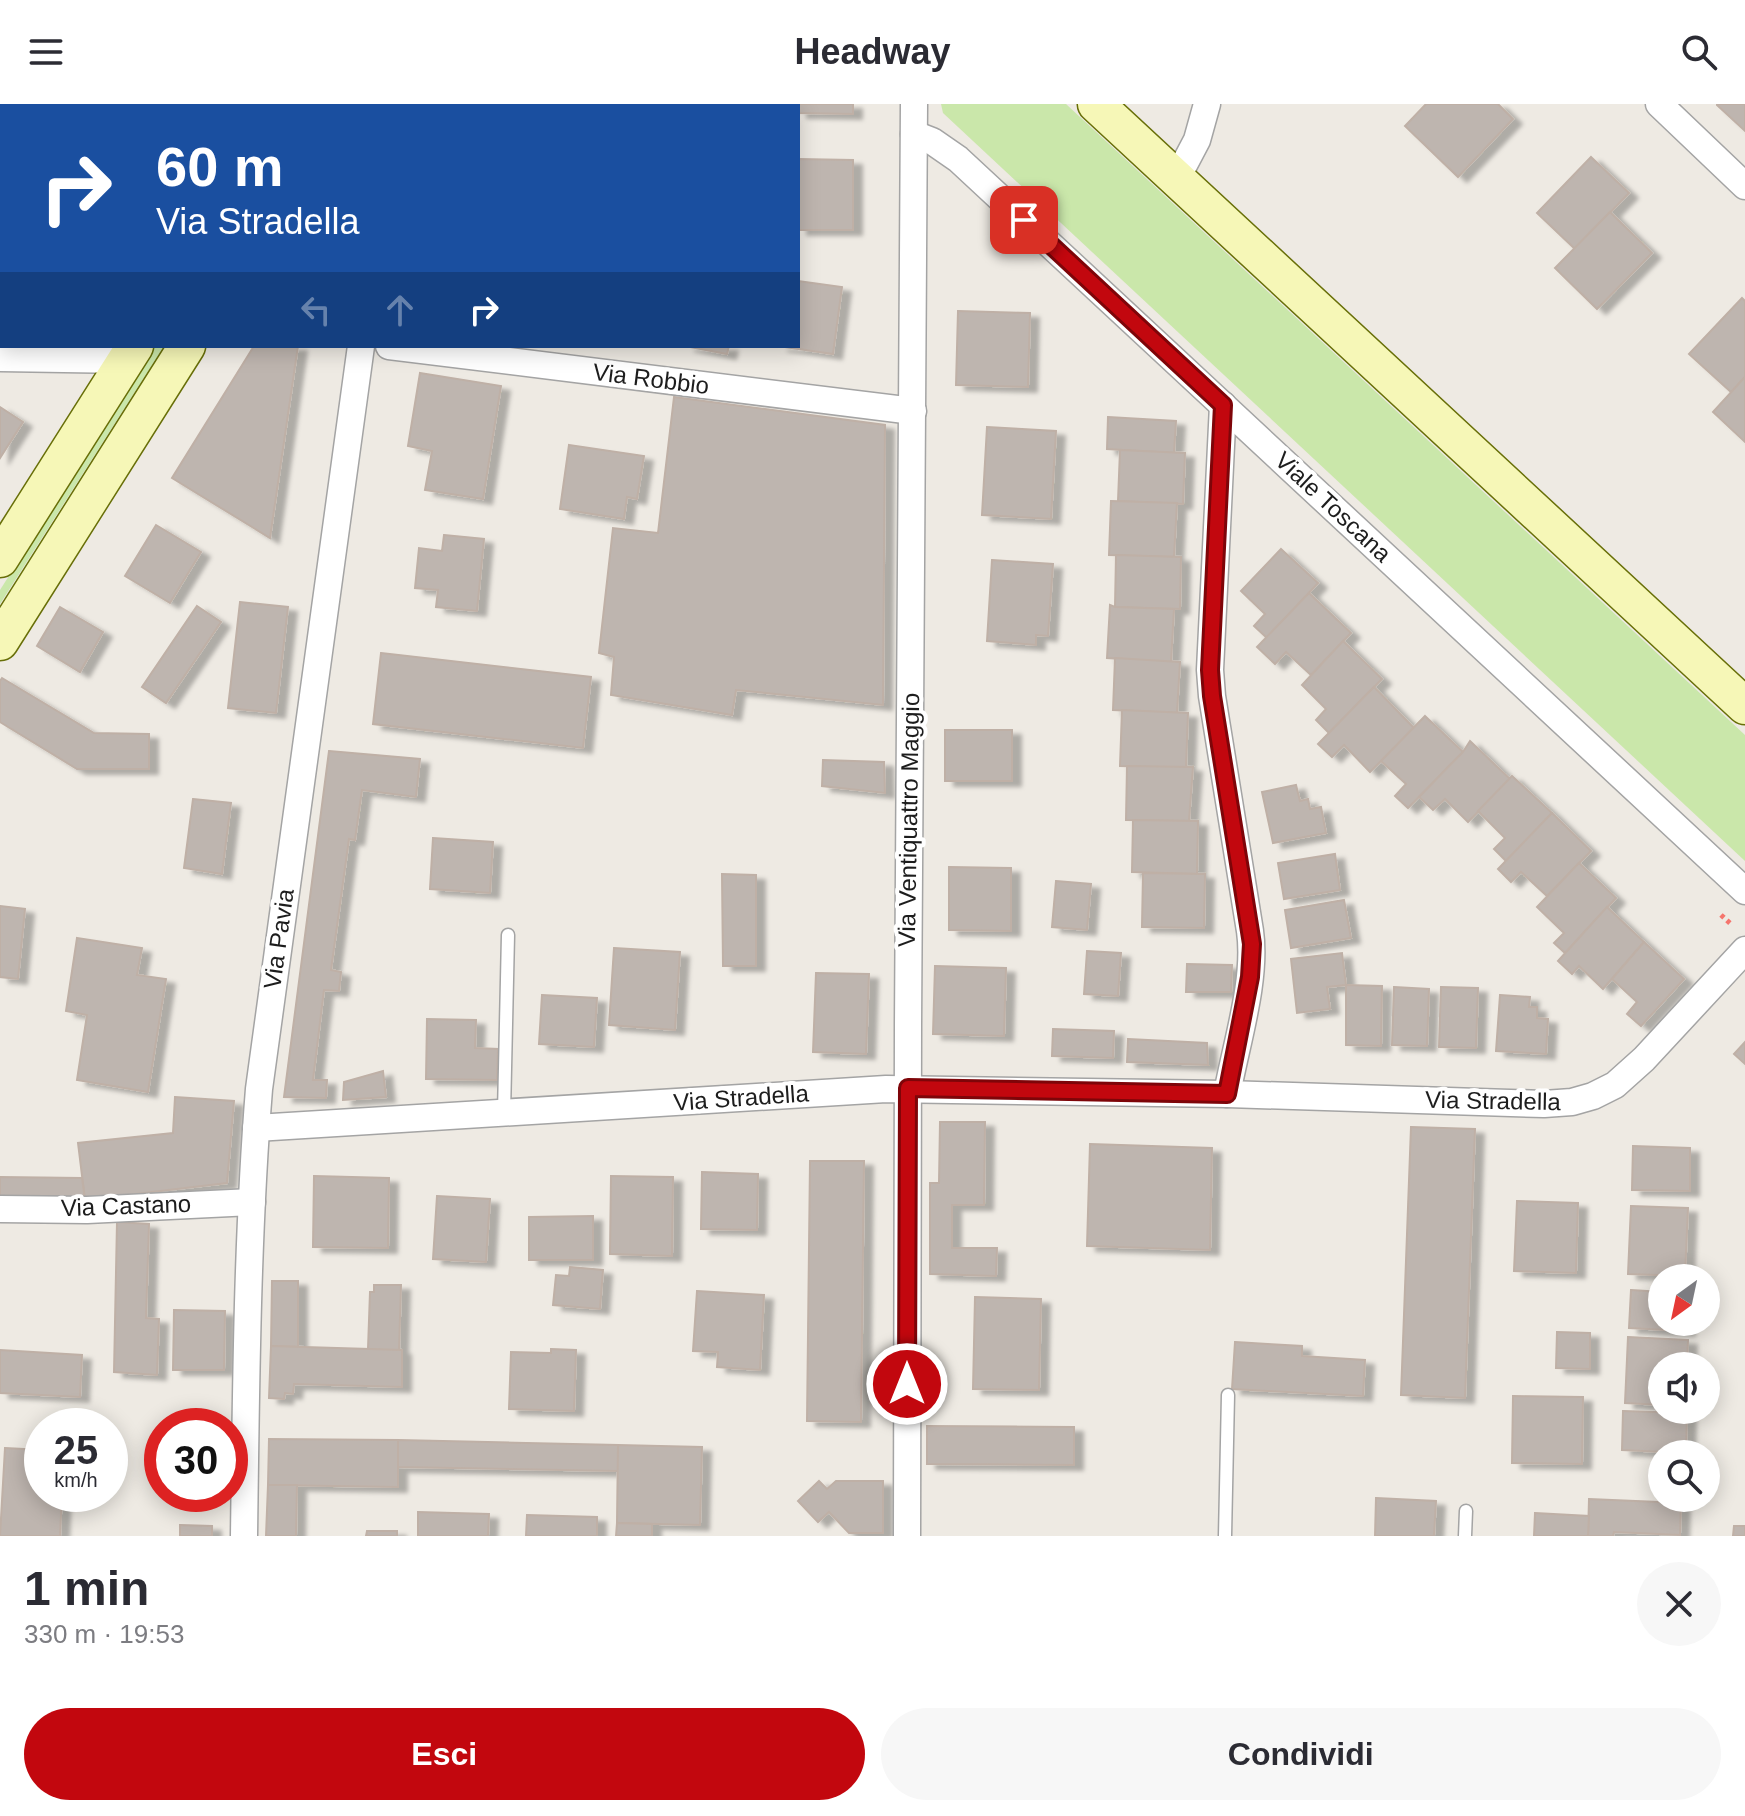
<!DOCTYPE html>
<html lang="it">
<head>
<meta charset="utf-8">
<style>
	:root { --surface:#fff; --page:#f7f7f7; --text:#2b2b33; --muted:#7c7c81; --accent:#c2070e }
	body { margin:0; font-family:Helvetica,sans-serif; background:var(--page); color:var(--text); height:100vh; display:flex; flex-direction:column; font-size:30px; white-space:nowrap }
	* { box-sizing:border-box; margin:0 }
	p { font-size:26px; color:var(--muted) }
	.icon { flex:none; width:44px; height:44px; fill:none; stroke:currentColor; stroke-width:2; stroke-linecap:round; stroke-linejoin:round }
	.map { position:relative; height:1432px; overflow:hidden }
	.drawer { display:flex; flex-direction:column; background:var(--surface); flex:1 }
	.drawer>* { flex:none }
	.banner { position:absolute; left:0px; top:0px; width:800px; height:244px; box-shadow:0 4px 20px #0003; background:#1a4fa0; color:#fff; overflow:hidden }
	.needle { width:52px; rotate:213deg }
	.controls { position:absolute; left:1648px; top:1160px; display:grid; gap:16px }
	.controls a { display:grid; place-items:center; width:72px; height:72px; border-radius:50%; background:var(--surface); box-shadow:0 4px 20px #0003; font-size:40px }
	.speed { position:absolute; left:24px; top:1304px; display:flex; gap:16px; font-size:40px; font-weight:700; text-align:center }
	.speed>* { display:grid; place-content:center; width:104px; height:104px; border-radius:50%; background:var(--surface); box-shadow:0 4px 20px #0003; line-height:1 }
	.speed small { font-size:20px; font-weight:400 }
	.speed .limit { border:12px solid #d22; background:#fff; color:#111 }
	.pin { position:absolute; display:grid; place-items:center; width:68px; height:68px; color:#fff; margin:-34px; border-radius:16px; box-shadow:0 4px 12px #0006 }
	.me { position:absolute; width:88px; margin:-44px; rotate:0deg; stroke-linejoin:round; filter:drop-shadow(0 0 6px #0008) }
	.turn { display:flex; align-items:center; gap:28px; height:168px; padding:0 24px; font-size:36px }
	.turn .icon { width:104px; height:104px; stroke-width:2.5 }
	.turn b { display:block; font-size:56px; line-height:68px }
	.lanes { display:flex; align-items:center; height:76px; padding:0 24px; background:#0003; justify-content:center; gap:40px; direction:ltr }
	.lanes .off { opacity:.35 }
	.round { display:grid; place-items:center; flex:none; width:84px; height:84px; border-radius:42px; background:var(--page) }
	.headline { display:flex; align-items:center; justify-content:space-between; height:136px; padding:0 24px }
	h1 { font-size:48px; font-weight:700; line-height:60px }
	.primary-button { display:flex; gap:16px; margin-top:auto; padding:16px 24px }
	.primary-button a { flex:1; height:92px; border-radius:48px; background:var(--accent); color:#fff; font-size:32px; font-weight:700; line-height:92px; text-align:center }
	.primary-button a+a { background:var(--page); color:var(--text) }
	header { display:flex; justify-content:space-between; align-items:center; height:104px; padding:0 24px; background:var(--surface); font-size:36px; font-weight:700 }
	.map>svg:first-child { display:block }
	.grass { fill:#cae7aa }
	.building { fill:#beb5af; stroke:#bfb0a6; stroke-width:2; filter:url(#shadow) }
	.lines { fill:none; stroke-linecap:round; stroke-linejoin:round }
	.lane-casing { stroke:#a4a4a4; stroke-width:15 }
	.street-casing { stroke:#a4a4a4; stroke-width:29 }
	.secondary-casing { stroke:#686f08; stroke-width:39 }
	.path { stroke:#f5756d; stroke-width:5; stroke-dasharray:4 4; stroke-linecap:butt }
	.lane { stroke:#fff; stroke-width:12 }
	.street { stroke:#fff; stroke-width:26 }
	.secondary { stroke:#f6f7b7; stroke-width:36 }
	.route-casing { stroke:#7e0509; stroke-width:20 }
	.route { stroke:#c2070e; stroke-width:14 }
	.labels { text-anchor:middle; stroke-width:8; stroke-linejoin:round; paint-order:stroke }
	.street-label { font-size:24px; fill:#1d1d1d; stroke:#fff }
</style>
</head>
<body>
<header><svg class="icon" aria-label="menu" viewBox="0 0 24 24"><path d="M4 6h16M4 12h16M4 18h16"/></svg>Headway<svg class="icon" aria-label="search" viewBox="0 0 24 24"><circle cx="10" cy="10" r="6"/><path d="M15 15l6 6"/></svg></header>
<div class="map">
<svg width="1745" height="1432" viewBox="0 0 1745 1432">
	<defs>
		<filter id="shadow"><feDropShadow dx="9" dy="5" stdDeviation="2" flood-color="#0004"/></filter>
	</defs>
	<rect width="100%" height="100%" fill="#eeeae3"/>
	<g class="grass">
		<polygon points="941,0 1066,0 1745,631 1745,757 943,9"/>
		<polygon points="155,242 164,242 0,500 0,486"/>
	</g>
	<g class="building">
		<polygon points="134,0 210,0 209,2 134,2"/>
		<polygon points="773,0 853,0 853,10 798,9 798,2 773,2"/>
		<polygon points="1426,0 1498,0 1513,15 1458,73 1405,22"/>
		<polygon points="1745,0 1745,27 1717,1 1717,0"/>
		<polygon points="1591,53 1629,89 1575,145 1537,109"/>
		<polygon points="798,55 853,56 853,126 798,126"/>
		<rect x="0" y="65" width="2" height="65"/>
		<polygon points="1610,108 1652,149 1597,205 1555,164"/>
		<rect x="0" y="158" width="2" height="76"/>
		<polygon points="798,177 842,183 833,250 778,242 798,242"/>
		<polygon points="1742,194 1745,197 1745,273 1731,288 1689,250"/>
		<polygon points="958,207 1030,209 1028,283 956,281"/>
		<polygon points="254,242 298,242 270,434 172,374"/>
		<polygon points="685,242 729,242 727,250"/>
		<polygon points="420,269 501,282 483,395 425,386 432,347 408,342"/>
		<polygon points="1745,273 1745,338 1713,308"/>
		<polygon points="674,293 885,321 883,601 736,586 732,611 611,591 614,553 599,549 613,424 658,429"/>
		<polygon points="0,303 23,318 0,354"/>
		<polygon points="1108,313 1176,317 1174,349 1107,345"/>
		<polygon points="987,323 1056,327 1051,415 982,411"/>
		<polygon points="569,341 644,352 637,395 627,393 624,415 560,405"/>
		<polygon points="1120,346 1185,349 1183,400 1118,397"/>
		<polygon points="1111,397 1177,399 1174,453 1109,451"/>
		<polygon points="156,421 201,448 170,499 125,472"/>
		<polygon points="444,431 484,435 477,507 436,503 438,486 415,484 419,444 442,447"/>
		<polygon points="1281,445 1318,479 1267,534 1254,522 1265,510 1241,487"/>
		<polygon points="1116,451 1181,453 1180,505 1115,503"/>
		<polygon points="992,456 1053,460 1048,532 1036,531 1036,541 987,537"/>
		<polygon points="1309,489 1351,529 1311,571 1286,548 1275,560 1257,543"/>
		<polygon points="240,498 288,503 276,609 228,604"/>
		<polygon points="1110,501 1115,503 1174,505 1171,558 1107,554"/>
		<polygon points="197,502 221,518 166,599 142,583"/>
		<polygon points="60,503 103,528 80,568 37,542"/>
		<polygon points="1343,537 1382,575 1329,629 1316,616 1326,605 1302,581"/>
		<polygon points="381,549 591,573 583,644 373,620"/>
		<polygon points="1115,554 1180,558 1177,609 1113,606"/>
		<polygon points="2,574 94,629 149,630 149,665 77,665 0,618 0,577"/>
		<polygon points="1374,583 1414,624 1370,668 1344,641 1332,653 1318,640"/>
		<polygon points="1122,606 1188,609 1186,664 1120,662"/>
		<polygon points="1425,612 1463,648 1408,704 1395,692 1406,680 1381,657"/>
		<rect x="945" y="626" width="67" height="51"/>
		<polygon points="1470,637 1510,675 1468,718 1445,695 1433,706 1419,693 1463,648"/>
		<polygon points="329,647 420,655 416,693 362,686 355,736 349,735 331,866 341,868 339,887 324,886 313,976 327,976 326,994 284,993"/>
		<polygon points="823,656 884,658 885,689 822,682"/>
		<polygon points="1127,662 1193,663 1189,717 1126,716"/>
		<polygon points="1512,672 1552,709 1506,757 1494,745 1505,734 1478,707"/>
		<polygon points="1296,681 1300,697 1308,695 1310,705 1321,703 1326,729 1273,739 1262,688"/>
		<polygon points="193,695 231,699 222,770 184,764"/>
		<polygon points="1552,709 1591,747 1547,792 1521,768 1511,778 1498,765"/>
		<polygon points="1133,716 1198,717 1197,770 1132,768"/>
		<polygon points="433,734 493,738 490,789 430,785"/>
		<polygon points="1335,750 1340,786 1284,795 1278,759"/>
		<polygon points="1579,759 1616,794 1565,849 1554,839 1564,829 1537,803"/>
		<polygon points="949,763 1011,764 1011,827 949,826"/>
		<polygon points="1143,769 1205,770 1204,824 1142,823"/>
		<polygon points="722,770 756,771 756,862 723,862"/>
		<polygon points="1056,777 1091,780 1087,826 1052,823"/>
		<polygon points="1344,796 1351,834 1291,844 1285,806"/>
		<polygon points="0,802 25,805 18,875 0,873"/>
		<polygon points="1607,803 1644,838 1603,885 1579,862 1572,870 1558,857"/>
		<polygon points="77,834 142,844 137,871 166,875 148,988 77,976 87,911 66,907"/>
		<polygon points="1644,838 1684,875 1641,922 1627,910 1637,898 1612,875"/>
		<polygon points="614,844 680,848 675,926 609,921"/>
		<polygon points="1087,847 1121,849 1118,892 1084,890"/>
		<polygon points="1342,849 1346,881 1327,883 1330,905 1297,909 1291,855"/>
		<polygon points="1187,860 1232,861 1231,888 1186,888"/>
		<polygon points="935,862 1006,864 1004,932 933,930"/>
		<polygon points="816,869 869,870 866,950 813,948"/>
		<polygon points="1346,881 1382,882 1381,942 1346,941"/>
		<polygon points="1394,883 1429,885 1427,942 1392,941"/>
		<polygon points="1441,883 1478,884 1476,944 1439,943"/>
		<polygon points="542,891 597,894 594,943 539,940"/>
		<polygon points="1500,891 1530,893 1529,903 1537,903 1537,914 1548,915 1546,950 1496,947"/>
		<polygon points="427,915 476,916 475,944 498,945 497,976 426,975"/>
		<polygon points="1053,925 1114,927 1113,954 1052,952"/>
		<polygon points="1128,935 1207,939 1208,961 1127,958"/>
		<polygon points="1745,938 1745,960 1734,950"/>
		<polygon points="383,967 386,993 343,996 344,978"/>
		<polygon points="175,993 234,997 227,1079 85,1096 78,1039 173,1029"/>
		<polygon points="940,1018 985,1018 984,1101 952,1101 952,1144 997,1144 996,1172 930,1170 930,1079 939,1079"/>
		<polygon points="1411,1023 1475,1025 1465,1294 1401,1291"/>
		<polygon points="1090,1040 1212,1044 1210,1146 1087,1142"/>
		<polygon points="1633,1042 1690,1044 1690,1087 1632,1086"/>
		<polygon points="810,1057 864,1057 861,1318 807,1317"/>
		<polygon points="702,1068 758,1070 757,1126 701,1125"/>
		<polygon points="314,1072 389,1074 388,1144 313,1143"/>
		<polygon points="611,1072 673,1073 672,1152 610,1150"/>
		<polygon points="0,1073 82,1074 85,1096 0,1094"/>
		<polygon points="437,1092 490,1095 486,1158 433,1155"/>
		<polygon points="1517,1097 1578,1099 1576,1169 1514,1167"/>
		<polygon points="1631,1102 1688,1104 1685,1172 1628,1170"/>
		<polygon points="593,1112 593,1156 529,1156 529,1113"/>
		<polygon points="117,1118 149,1120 146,1214 159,1215 157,1271 114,1268"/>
		<polygon points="570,1163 603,1166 600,1205 553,1201 556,1171 569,1172"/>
		<polygon points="272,1177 298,1177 298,1243 271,1242"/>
		<polygon points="374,1181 401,1181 399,1247 368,1245 370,1188 374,1188"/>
		<polygon points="1631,1186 1662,1188 1662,1218 1686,1218 1686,1227 1629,1224"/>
		<polygon points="697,1187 764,1191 760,1266 717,1263 718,1248 693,1247"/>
		<polygon points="975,1193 1041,1195 1039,1286 973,1285"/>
		<polygon points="174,1206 225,1207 224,1266 173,1266"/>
		<polygon points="1557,1228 1590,1229 1590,1265 1556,1264"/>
		<polygon points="1628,1233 1688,1236 1687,1262 1662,1262 1662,1301 1625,1299"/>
		<polygon points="1235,1238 1302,1242 1302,1252 1365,1256 1363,1292 1232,1285"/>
		<polygon points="271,1242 402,1246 402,1283 294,1280 293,1290 285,1289 284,1295 269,1294"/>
		<polygon points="551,1245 576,1246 574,1307 509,1305 511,1248 551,1249"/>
		<polygon points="0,1246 82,1251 80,1293 0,1289"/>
		<polygon points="1513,1292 1583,1293 1582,1360 1512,1359"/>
		<polygon points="1623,1307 1687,1309 1686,1349 1622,1346"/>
		<polygon points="927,1322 1074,1323 1074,1361 927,1360"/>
		<polygon points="269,1335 398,1336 398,1383 268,1381"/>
		<polygon points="398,1336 618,1341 618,1367 398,1363"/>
		<polygon points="618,1341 702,1343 700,1421 617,1419"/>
		<polygon points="5,1344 42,1346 42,1390 62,1390 60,1432 0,1432"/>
		<polygon points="819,1377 827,1385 836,1377 883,1377 883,1429 849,1429 829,1408 818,1418 798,1397"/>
		<polygon points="268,1381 297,1381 296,1432 266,1432"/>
		<polygon points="1376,1394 1436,1397 1434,1432 1375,1432"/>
		<polygon points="1589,1395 1681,1399 1680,1431 1614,1428 1613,1432 1588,1432"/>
		<polygon points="418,1408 489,1410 488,1432 418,1432"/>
		<polygon points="1535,1409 1589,1412 1588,1432 1534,1432"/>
		<polygon points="527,1411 597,1413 597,1432 526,1432"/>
		<polygon points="617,1419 652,1420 652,1432 616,1432"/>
		<polygon points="180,1421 212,1422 212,1432 180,1432"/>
		<polygon points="1734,1422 1745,1422 1745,1432 1733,1432"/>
		<polygon points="367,1427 397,1427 397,1432 366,1432"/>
	</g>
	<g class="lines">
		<defs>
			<g id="lane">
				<polyline points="539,0 552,2"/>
				<polyline points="100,2 100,0"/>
				<polyline points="0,24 2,24"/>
				<polyline points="504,1009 508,831"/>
				<polyline points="1225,1432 1228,1291"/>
				<polyline points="1465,1432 1466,1407"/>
			</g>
			<g id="street">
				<polyline points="1659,0 1745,82"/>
				<polyline points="395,2 395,0"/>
				<polyline points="914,30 932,37 958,55 1745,787"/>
				<polyline points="1177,74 1197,36 1207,0"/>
				<polyline points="389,242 913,307"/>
				<polyline points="0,254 127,256"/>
				<path d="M1223,301l-13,265 2,26 38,235c7,49 -14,113 -23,163"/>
				<polyline points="256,1024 886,985 1227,990 1544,1000 1572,998 1593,992 1615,981 1644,955 1745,846"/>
				<polyline points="0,1105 87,1106 252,1098"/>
				<path d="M244,1432c2,-149 3,-298 15,-447l102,-743"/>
				<polyline points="907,1432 908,921 914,0"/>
			</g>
			<g id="secondary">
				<polyline points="1096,0 1745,602"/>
				<polyline points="286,2 287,0"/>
				<polyline points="338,2 339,0"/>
				<polyline points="0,455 135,242"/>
				<polyline points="0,538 187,242"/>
			</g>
		</defs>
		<use href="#lane" class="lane-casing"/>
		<use href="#street" class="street-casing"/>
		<use href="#secondary" class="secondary-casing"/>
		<polyline class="path" points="1721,811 1732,821"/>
		<use href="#lane" class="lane"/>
		<use href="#street" class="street"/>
		<use href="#secondary" class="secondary"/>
	</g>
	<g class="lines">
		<defs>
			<polyline id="route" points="907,1280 908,984 1227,990 1250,873 1252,840 1212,592 1210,566 1223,301 1024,116"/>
		</defs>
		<use href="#route" class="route-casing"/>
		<use href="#route" class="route"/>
	</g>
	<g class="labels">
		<g class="street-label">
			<text transform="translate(651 275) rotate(7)" y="8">Via Robbio</text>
			<text transform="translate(1333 403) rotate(43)" y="8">Viale Toscana</text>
			<text transform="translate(909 716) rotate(-89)" y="8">Via Ventiquattro Maggio</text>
			<text transform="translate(279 835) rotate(-82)" y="8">Via Pavia</text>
			<text transform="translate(741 994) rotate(-4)" y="8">Via Stradella</text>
			<text transform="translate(1493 997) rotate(1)" y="8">Via Stradella</text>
			<text transform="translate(126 1102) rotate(-2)" y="8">Via Castano</text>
		</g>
	</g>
</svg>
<div class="controls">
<a><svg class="needle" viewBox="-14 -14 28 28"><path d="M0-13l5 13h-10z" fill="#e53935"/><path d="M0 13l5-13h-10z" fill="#7c7c81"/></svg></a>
<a><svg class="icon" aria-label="sound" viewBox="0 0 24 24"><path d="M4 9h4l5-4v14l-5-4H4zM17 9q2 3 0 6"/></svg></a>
<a><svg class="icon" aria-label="search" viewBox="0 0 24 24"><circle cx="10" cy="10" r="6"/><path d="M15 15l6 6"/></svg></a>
</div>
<div class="speed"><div>25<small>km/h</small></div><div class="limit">30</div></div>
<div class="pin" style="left:1024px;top:116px;background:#d93025"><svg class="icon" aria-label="arrive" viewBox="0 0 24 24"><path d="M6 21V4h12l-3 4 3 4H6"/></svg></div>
<svg class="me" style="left:907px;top:1280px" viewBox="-20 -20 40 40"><circle r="17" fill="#c2070e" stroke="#fff" stroke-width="3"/><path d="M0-11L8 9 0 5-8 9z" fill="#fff"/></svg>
<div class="banner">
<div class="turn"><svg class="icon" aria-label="right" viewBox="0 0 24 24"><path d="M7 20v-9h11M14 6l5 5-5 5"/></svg><div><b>60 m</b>Via Stradella</div></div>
<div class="lanes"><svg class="icon off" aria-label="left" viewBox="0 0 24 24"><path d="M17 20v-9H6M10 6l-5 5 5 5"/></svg><svg class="icon off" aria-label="ahead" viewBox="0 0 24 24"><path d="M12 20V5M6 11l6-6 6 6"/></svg><svg class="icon" aria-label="right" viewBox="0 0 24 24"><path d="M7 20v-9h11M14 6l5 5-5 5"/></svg></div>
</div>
</div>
<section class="drawer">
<div class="headline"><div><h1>1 min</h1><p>330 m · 19:53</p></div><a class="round"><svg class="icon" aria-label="close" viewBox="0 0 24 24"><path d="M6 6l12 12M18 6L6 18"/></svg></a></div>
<div class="primary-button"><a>Esci</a><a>Condividi</a></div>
</section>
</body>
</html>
